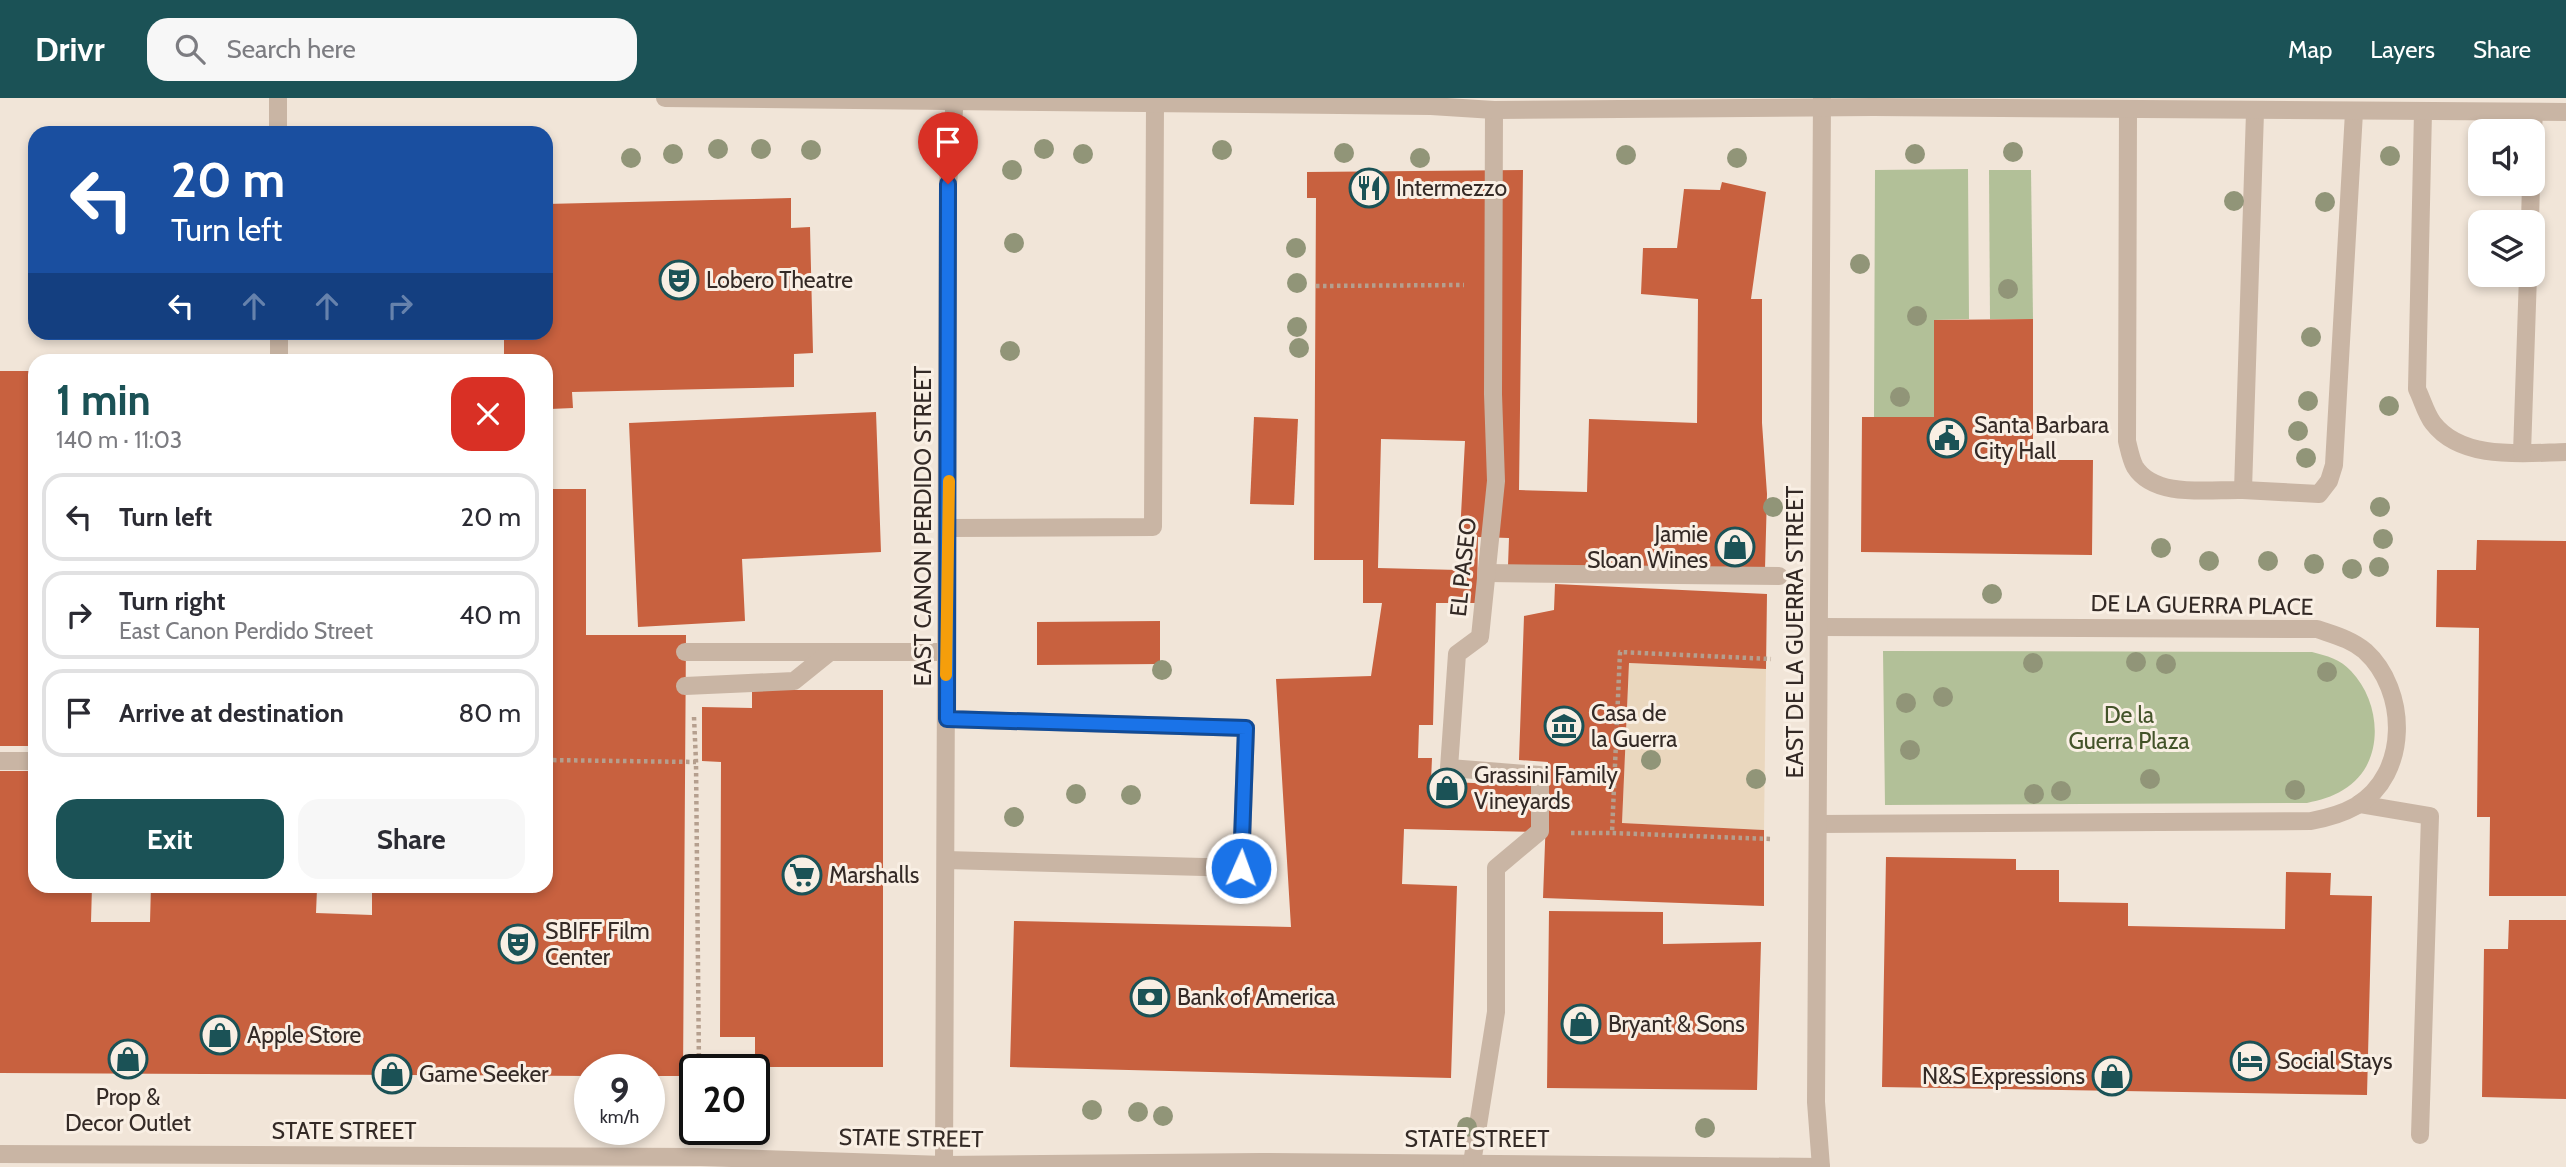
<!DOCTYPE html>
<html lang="en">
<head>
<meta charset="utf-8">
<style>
	:root { --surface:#fff; --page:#f7f7f7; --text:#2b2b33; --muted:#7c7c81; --line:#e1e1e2; --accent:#1b5256 }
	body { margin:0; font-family:Cabin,sans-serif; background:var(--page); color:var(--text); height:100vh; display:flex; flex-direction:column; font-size:26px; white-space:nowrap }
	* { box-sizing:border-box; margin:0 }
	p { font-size:23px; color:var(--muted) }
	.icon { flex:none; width:38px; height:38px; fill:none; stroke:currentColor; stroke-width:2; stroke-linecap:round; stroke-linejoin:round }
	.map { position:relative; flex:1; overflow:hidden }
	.side { position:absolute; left:28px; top:256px; width:525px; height:539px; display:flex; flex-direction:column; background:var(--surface); border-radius:21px; box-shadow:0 4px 10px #0003 }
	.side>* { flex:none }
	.top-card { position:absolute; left:28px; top:28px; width:525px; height:214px; border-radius:21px; box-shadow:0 4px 10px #0003; background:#1a4fa0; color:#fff; overflow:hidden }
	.controls { position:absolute; left:2468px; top:21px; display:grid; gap:14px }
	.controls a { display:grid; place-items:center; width:77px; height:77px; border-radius:14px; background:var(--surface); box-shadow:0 4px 10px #0003; font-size:35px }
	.speed { position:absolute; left:574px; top:956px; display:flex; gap:14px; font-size:35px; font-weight:700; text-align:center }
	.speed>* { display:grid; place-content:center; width:91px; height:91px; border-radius:50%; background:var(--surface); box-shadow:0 4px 10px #0003; line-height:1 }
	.speed small { font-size:18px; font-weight:400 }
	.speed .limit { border:4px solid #111; border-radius:10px; background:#fff; color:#111 }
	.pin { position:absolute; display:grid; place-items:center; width:60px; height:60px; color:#fff; margin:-72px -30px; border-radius:50% 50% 50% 0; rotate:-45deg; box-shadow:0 0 7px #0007 }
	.pin .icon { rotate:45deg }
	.me { position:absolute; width:77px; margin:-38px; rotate:2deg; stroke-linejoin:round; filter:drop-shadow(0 0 5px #0008) }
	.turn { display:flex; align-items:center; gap:24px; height:147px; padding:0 28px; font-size:32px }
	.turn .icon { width:91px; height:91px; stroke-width:2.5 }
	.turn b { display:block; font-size:49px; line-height:60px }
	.lanes { display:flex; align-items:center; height:66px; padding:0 28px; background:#0003; justify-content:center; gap:35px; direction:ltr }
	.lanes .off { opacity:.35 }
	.round { display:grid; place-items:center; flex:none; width:74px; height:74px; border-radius:21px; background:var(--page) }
	.head { display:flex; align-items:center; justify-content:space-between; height:119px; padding:0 28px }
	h1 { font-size:42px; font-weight:700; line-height:52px; color:var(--accent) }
	.primary-button { display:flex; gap:14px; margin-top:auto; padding:14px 28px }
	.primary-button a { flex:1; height:80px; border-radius:21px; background:var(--accent); color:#fff; font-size:28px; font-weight:700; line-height:80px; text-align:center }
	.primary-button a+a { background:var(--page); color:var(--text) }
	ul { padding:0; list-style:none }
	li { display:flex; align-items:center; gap:21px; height:88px; margin:0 14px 10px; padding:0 14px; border:4px solid var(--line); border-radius:21px }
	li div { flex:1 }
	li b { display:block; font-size:26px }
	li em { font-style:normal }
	header { display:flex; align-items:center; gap:42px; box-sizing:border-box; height:98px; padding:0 35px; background:var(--accent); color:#fff }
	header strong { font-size:33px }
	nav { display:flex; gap:38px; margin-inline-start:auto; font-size:24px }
	.search { width:490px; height:63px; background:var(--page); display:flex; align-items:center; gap:18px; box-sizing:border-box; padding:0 24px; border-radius:21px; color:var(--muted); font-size:26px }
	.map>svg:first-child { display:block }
	.green { fill:#b2c098 }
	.plaza { fill:#ead7be }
	.building { fill:#c8613f; fill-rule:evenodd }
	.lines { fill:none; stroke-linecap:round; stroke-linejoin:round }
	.path { stroke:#b59f8e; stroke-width:4.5; stroke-dasharray:3.5 3.5; stroke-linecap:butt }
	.service { stroke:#c9b5a4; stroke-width:18 }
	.pedestrian { stroke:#c9b5a4; stroke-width:18 }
	.minor { stroke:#c9b5a4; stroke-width:18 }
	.tertiary { stroke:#c9b5a4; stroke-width:18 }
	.tree { fill:#919578 }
	.route-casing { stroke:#114b97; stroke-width:18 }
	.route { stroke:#1a73e8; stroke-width:12 }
	.slow { stroke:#f59e0b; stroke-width:12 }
	.labels { text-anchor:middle; stroke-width:6; stroke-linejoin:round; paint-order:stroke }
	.poi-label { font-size:23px; fill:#342a26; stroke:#f9efe4; text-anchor:start }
	.street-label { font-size:23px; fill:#342a26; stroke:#f9efe4 }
	.park-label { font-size:23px; fill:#435329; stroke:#f9efe4 }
</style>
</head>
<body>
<header>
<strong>Drivr</strong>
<div class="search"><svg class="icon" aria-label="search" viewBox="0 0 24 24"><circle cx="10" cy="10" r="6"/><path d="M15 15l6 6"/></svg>Search here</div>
<nav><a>Map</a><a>Layers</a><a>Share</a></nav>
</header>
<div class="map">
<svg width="2566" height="1069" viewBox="0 0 2566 1069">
	<rect width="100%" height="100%" fill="#f1e5d8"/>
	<g class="green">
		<polygon points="1968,71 1969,221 1934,222 1934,319 1874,319 1875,72"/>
		<polygon points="1989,72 2031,72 2033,221 1990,221"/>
		<path d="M1883,553l429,1c15,4 28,7 39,19 31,32 35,94 -8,119 -11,7 -23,10 -36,13l-422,2z"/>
	</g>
	<polygon class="plaza" points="1629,565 1766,571 1764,732 1622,725"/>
	<g class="building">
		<path d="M1523,72l-4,320 68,2 2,-73 108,4 1,-124 -57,-5 2,-46h34l7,-59 36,1 2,-8 44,10 -15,107h11v124l5,71 -2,75 -257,-3 1,-28 -31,-1 -1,66h-41l-3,122h-14l-1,33h14l-1,23 105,5 -4,46 -128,-3 -2,55 55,2 -6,192 -441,-11 4,-146 277,6 -15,-248 95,-3 11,-73h-19v-43h-49l2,-362h-9v-26zM1381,341l84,2 -7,129 -80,-2z"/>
		<polygon points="791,100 791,130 810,129 813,255 794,256 794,289 572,294 573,310 550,311 546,262 504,262 504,234 546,234 546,106"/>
		<polygon points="2033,221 2033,362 2093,362 2092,457 1861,454 1862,319 1934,319 1934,222"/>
		<rect x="0" y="273" width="35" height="375"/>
		<polygon points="876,314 881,454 742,461 745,523 638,529 629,325"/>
		<polygon points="1254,319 1298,321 1294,407 1250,406"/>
		<polygon points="546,391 586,391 586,537 686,537 683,978 649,978 649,971 590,971 590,978 0,975 0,673 35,673 35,788 92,788 91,824 150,824 151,788 270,788 270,790 317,791 316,815 372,817 372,788 546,788"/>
		<polygon points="2477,442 2566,443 2566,798 2489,798 2490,719 2477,719 2479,530 2436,529 2437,472 2476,472"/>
		<polygon points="1555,486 1767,496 1766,571 1629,565 1622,725 1764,732 1764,808 1543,800 1548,664 1519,662 1524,518 1554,512"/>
		<polygon points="1160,523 1160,566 1037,567 1037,524"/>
		<polygon points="752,592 883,592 883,969 755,969 755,939 720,939 721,664 702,663 702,609 752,610"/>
		<polygon points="1886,759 2016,761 2016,772 2059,772 2059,804 2128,805 2128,828 2285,831 2286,774 2331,775 2330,797 2372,798 2367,997 1882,989"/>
		<polygon points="1549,813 1663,814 1663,846 1761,844 1757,992 1547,990"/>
		<polygon points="2509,822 2566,822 2566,1001 2482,999 2484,851 2508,851"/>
	</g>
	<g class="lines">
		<g class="path">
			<polyline points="1316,188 1464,187"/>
			<polyline points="694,619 696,664"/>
			<polyline points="546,662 696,664 699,971"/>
			<polyline points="1571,735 1612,735"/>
			<polyline points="1770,741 1612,735 1620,554 1771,561"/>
		</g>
		<g class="service">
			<polyline points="278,0 278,35"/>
			<path d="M2128,12l-1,331c2,8 4,19 8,26 20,32 76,22 108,23l12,-378"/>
			<path d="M2423,13l-6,278c5,10 9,25 16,34 29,38 91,30 133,29"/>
			<polyline points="2532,50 2534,14"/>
			<polyline points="2530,124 2531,86"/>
			<polyline points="279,234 279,262"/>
			<polyline points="2522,355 2528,177"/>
			<polyline points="2243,392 2319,396 2329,383 2334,367 2354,14"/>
			<polyline points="949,430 1153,429 1155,5"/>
			<polyline points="685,554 946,554"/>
			<polyline points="685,588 794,583 830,554"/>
			<polyline points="0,663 35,663"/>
			<polyline points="946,762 1241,770 1246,630 947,621"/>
		</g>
		<g class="pedestrian">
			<polyline points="1487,475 1779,478"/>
			<polyline points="2359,706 2430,718 2420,1037"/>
			<polyline points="0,1056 701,1059 944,1067 1260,1064 1821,1069"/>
			<polyline points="1472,1065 1496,914 1496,770 1540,733 1540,677 1449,670 1457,556 1480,539 1496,383 1493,296 1494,12"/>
		</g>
		<g class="minor">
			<path d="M1818,726l493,-3c16,-3 31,-7 45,-15 54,-32 52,-116 9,-155 -14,-12 -31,-16 -48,-22l-497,-2"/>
			<polyline points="944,1069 948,86 955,0"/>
			<polyline points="1821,1069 1816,1004 1822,0"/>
		</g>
		<polyline class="tertiary" points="665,0 1431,8 1494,12 1873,9 2566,14"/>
	</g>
	<g class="tree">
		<circle cx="718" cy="51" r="10"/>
		<circle cx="761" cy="51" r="10"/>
		<circle cx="1044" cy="51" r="10"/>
		<circle cx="811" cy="52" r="10"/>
		<circle cx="1222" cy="52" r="10"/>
		<circle cx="2013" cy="54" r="10"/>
		<circle cx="1344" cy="55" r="10"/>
		<circle cx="673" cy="56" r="10"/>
		<circle cx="1083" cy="56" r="10"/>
		<circle cx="1915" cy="56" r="10"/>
		<circle cx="1626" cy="57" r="10"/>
		<circle cx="2390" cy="58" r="10"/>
		<circle cx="631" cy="60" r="10"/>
		<circle cx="1420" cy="60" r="10"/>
		<circle cx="1737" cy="60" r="10"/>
		<circle cx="1012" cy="72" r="10"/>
		<circle cx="2234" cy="103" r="10"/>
		<circle cx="2325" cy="104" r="10"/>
		<circle cx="1014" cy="145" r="10"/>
		<circle cx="1296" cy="150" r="10"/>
		<circle cx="1860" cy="166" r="10"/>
		<circle cx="1297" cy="185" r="10"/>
		<circle cx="2008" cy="191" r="10"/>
		<circle cx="1917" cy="218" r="10"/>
		<circle cx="1297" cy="229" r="10"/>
		<circle cx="2311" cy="239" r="10"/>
		<circle cx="1299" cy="250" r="10"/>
		<circle cx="1010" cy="253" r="10"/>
		<circle cx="1900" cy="299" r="10"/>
		<circle cx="2308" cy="303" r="10"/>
		<circle cx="2389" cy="308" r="10"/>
		<circle cx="2298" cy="333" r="10"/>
		<circle cx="2306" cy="360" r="10"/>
		<circle cx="1773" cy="409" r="10"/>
		<circle cx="2380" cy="409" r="10"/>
		<circle cx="2383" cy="441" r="10"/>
		<circle cx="2161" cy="450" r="10"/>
		<circle cx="2209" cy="463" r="10"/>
		<circle cx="2268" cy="463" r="10"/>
		<circle cx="2314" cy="466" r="10"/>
		<circle cx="2379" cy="469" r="10"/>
		<circle cx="2352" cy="471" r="10"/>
		<circle cx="1992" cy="496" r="10"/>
		<circle cx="2136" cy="564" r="10"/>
		<circle cx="2033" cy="565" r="10"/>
		<circle cx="2166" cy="566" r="10"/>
		<circle cx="1162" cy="572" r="10"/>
		<circle cx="2327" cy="574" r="10"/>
		<circle cx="1943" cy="599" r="10"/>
		<circle cx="1906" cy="605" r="10"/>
		<circle cx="1910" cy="652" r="10"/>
		<circle cx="1651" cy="662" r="10"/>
		<circle cx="1756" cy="681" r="10"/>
		<circle cx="2150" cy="681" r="10"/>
		<circle cx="2295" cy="692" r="10"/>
		<circle cx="2061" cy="693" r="10"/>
		<circle cx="1076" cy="696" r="10"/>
		<circle cx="2034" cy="696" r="10"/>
		<circle cx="1131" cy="697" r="10"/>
		<circle cx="1014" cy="719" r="10"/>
		<circle cx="1092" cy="1012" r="10"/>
		<circle cx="1138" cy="1014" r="10"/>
		<circle cx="1163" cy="1018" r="10"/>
		<circle cx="1467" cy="1029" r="10"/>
		<circle cx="1705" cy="1030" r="10"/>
	</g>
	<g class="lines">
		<defs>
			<polyline id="route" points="948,86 947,621 1246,630 1241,770"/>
		</defs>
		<use href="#route" class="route-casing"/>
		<use href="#route" class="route"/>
		<polyline class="slow" points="946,577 949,383"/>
	</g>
	<defs>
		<symbol id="restaurant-ring" viewBox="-11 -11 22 22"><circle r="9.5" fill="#f9efe4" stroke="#1b5256" stroke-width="1.5"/><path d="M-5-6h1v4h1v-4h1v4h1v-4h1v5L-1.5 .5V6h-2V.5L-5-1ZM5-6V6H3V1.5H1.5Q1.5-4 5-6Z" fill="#1b5256"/></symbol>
		<symbol id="theatre-ring" viewBox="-11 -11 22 22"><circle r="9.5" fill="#f9efe4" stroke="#1b5256" stroke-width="1.5"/><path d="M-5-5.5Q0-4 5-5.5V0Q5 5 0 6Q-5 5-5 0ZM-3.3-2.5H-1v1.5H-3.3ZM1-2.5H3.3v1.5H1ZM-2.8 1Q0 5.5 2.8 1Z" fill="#1b5256"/></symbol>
		<symbol id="civic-ring" viewBox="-11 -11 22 22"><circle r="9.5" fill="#f9efe4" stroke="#1b5256" stroke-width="1.5"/><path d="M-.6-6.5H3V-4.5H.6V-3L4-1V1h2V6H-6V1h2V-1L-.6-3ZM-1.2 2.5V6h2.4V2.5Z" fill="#1b5256"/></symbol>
		<symbol id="shop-ring" viewBox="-11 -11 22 22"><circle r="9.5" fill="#f9efe4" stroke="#1b5256" stroke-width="1.5"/><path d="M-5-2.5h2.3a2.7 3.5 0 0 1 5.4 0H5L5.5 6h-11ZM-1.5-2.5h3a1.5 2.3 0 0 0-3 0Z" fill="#1b5256"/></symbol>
		<symbol id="museum-ring" viewBox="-11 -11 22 22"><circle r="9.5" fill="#f9efe4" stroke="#1b5256" stroke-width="1.5"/><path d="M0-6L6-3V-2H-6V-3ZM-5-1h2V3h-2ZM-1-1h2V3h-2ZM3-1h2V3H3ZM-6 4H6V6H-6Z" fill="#1b5256"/></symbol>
		<symbol id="supermarket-ring" viewBox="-11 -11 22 22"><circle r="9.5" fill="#f9efe4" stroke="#1b5256" stroke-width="1.5"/><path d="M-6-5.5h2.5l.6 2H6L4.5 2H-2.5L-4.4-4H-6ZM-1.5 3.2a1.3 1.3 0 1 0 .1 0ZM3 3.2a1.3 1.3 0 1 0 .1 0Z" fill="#1b5256"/></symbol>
		<symbol id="bank-ring" viewBox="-11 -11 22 22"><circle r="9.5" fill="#f9efe4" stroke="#1b5256" stroke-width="1.5"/><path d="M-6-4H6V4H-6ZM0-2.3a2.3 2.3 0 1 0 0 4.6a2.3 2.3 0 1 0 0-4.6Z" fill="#1b5256"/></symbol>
		<symbol id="hotel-ring" viewBox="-11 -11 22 22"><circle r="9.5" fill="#f9efe4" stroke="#1b5256" stroke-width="1.5"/><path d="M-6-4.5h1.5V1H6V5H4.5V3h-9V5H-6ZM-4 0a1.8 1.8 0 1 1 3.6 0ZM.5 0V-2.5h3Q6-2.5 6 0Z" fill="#1b5256"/></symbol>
	</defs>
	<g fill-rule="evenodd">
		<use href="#restaurant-ring" x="1347" y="68" width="44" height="44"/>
		<use href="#theatre-ring" x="657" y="160" width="44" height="44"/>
		<use href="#civic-ring" x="1925" y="318" width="44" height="44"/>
		<use href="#shop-ring" x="1713" y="427" width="44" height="44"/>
		<use href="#museum-ring" x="1542" y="606" width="44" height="44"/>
		<use href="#shop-ring" x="1425" y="668" width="44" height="44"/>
		<use href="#supermarket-ring" x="780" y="755" width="44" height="44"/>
		<use href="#theatre-ring" x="496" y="824" width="44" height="44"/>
		<use href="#bank-ring" x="1128" y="877" width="44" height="44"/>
		<use href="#shop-ring" x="1559" y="904" width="44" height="44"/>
		<use href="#shop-ring" x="198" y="915" width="44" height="44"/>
		<use href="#shop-ring" x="106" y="939" width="44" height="44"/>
		<use href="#hotel-ring" x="2228" y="941" width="44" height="44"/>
		<use href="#shop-ring" x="370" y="954" width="44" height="44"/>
		<use href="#shop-ring" x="2090" y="956" width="44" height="44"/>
	</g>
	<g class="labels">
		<g class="poi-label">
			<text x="1396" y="98">Intermezzo</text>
			<text x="706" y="190">Lobero Theatre</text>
			<text x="1974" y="335">Santa Barbara<tspan x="1974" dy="26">City Hall</tspan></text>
			<text x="1708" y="444" text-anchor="end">Jamie<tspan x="1708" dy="26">Sloan Wines</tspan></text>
			<text x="1591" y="623">Casa de<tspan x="1591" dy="26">la Guerra</tspan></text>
			<text x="1474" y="685">Grassini Family<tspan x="1474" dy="26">Vineyards</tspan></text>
			<text x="829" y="785">Marshalls</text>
			<text x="545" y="841">SBIFF Film<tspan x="545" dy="26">Center</tspan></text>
			<text x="1177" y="907">Bank of America</text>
			<text x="1608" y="934">Bryant &amp; Sons</text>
			<text x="247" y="945">Apple Store</text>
			<text x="2277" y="971">Social Stays</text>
			<text x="419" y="984">Game Seeker</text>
			<text x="2085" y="986" text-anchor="end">N&amp;S Expressions</text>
			<text x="128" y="1007" text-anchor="middle">Prop &amp;<tspan x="128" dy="26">Decor Outlet</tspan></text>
		</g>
		<g class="street-label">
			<text transform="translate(923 428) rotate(-90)" y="8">EAST CANON PERDIDO STREET</text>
			<text transform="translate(1463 469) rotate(-84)" y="8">EL PASEO</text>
			<text transform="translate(2202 507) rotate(1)" y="8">DE LA GUERRA PLACE</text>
			<text transform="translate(1795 534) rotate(-90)" y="8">EAST DE LA GUERRA STREET</text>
			<text x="344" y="1041">STATE STREET</text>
			<text transform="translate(911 1040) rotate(1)" y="8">STATE STREET</text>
			<text x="1477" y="1049">STATE STREET</text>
		</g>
		<g class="park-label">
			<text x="2129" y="625">De la<tspan x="2129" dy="26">Guerra Plaza</tspan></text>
		</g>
	</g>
</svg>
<div class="controls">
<a><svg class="icon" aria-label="sound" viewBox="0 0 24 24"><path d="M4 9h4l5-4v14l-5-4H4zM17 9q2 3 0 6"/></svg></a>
<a><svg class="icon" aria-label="layers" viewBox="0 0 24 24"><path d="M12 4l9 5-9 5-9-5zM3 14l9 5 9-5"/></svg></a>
</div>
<div class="speed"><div>9<small>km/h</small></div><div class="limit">20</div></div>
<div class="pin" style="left:948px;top:86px;background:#d93025"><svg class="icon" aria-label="arrive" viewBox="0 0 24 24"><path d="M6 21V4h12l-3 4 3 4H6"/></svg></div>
<svg class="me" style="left:1241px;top:770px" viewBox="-20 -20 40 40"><circle r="17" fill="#1a73e8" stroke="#fff" stroke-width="3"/><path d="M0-11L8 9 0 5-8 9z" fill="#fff"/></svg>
<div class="top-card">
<div class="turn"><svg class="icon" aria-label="left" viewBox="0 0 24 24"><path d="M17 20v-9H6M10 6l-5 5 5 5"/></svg><div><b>20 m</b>Turn left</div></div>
<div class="lanes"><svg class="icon" aria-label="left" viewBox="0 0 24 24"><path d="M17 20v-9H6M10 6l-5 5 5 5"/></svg><svg class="icon off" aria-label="ahead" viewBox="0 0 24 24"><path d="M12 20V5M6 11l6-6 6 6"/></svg><svg class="icon off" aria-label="ahead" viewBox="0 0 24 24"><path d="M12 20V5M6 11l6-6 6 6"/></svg><svg class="icon off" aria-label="right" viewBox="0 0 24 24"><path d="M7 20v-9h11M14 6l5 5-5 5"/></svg></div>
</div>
<section class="side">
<div class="head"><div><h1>1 min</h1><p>140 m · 11:03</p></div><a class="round" style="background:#d93025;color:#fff"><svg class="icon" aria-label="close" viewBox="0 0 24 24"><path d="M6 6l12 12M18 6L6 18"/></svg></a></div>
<ul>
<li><svg class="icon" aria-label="left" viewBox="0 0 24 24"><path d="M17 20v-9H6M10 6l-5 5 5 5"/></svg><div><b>Turn left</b></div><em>20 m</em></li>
<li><svg class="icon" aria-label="right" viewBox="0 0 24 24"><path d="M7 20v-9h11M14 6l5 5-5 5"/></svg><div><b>Turn right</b><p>East Canon Perdido Street</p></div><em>40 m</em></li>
<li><svg class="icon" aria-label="arrive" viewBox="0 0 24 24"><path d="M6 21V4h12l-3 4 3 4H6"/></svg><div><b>Arrive at destination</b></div><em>80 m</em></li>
</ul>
<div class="primary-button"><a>Exit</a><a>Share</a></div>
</section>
</div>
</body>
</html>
